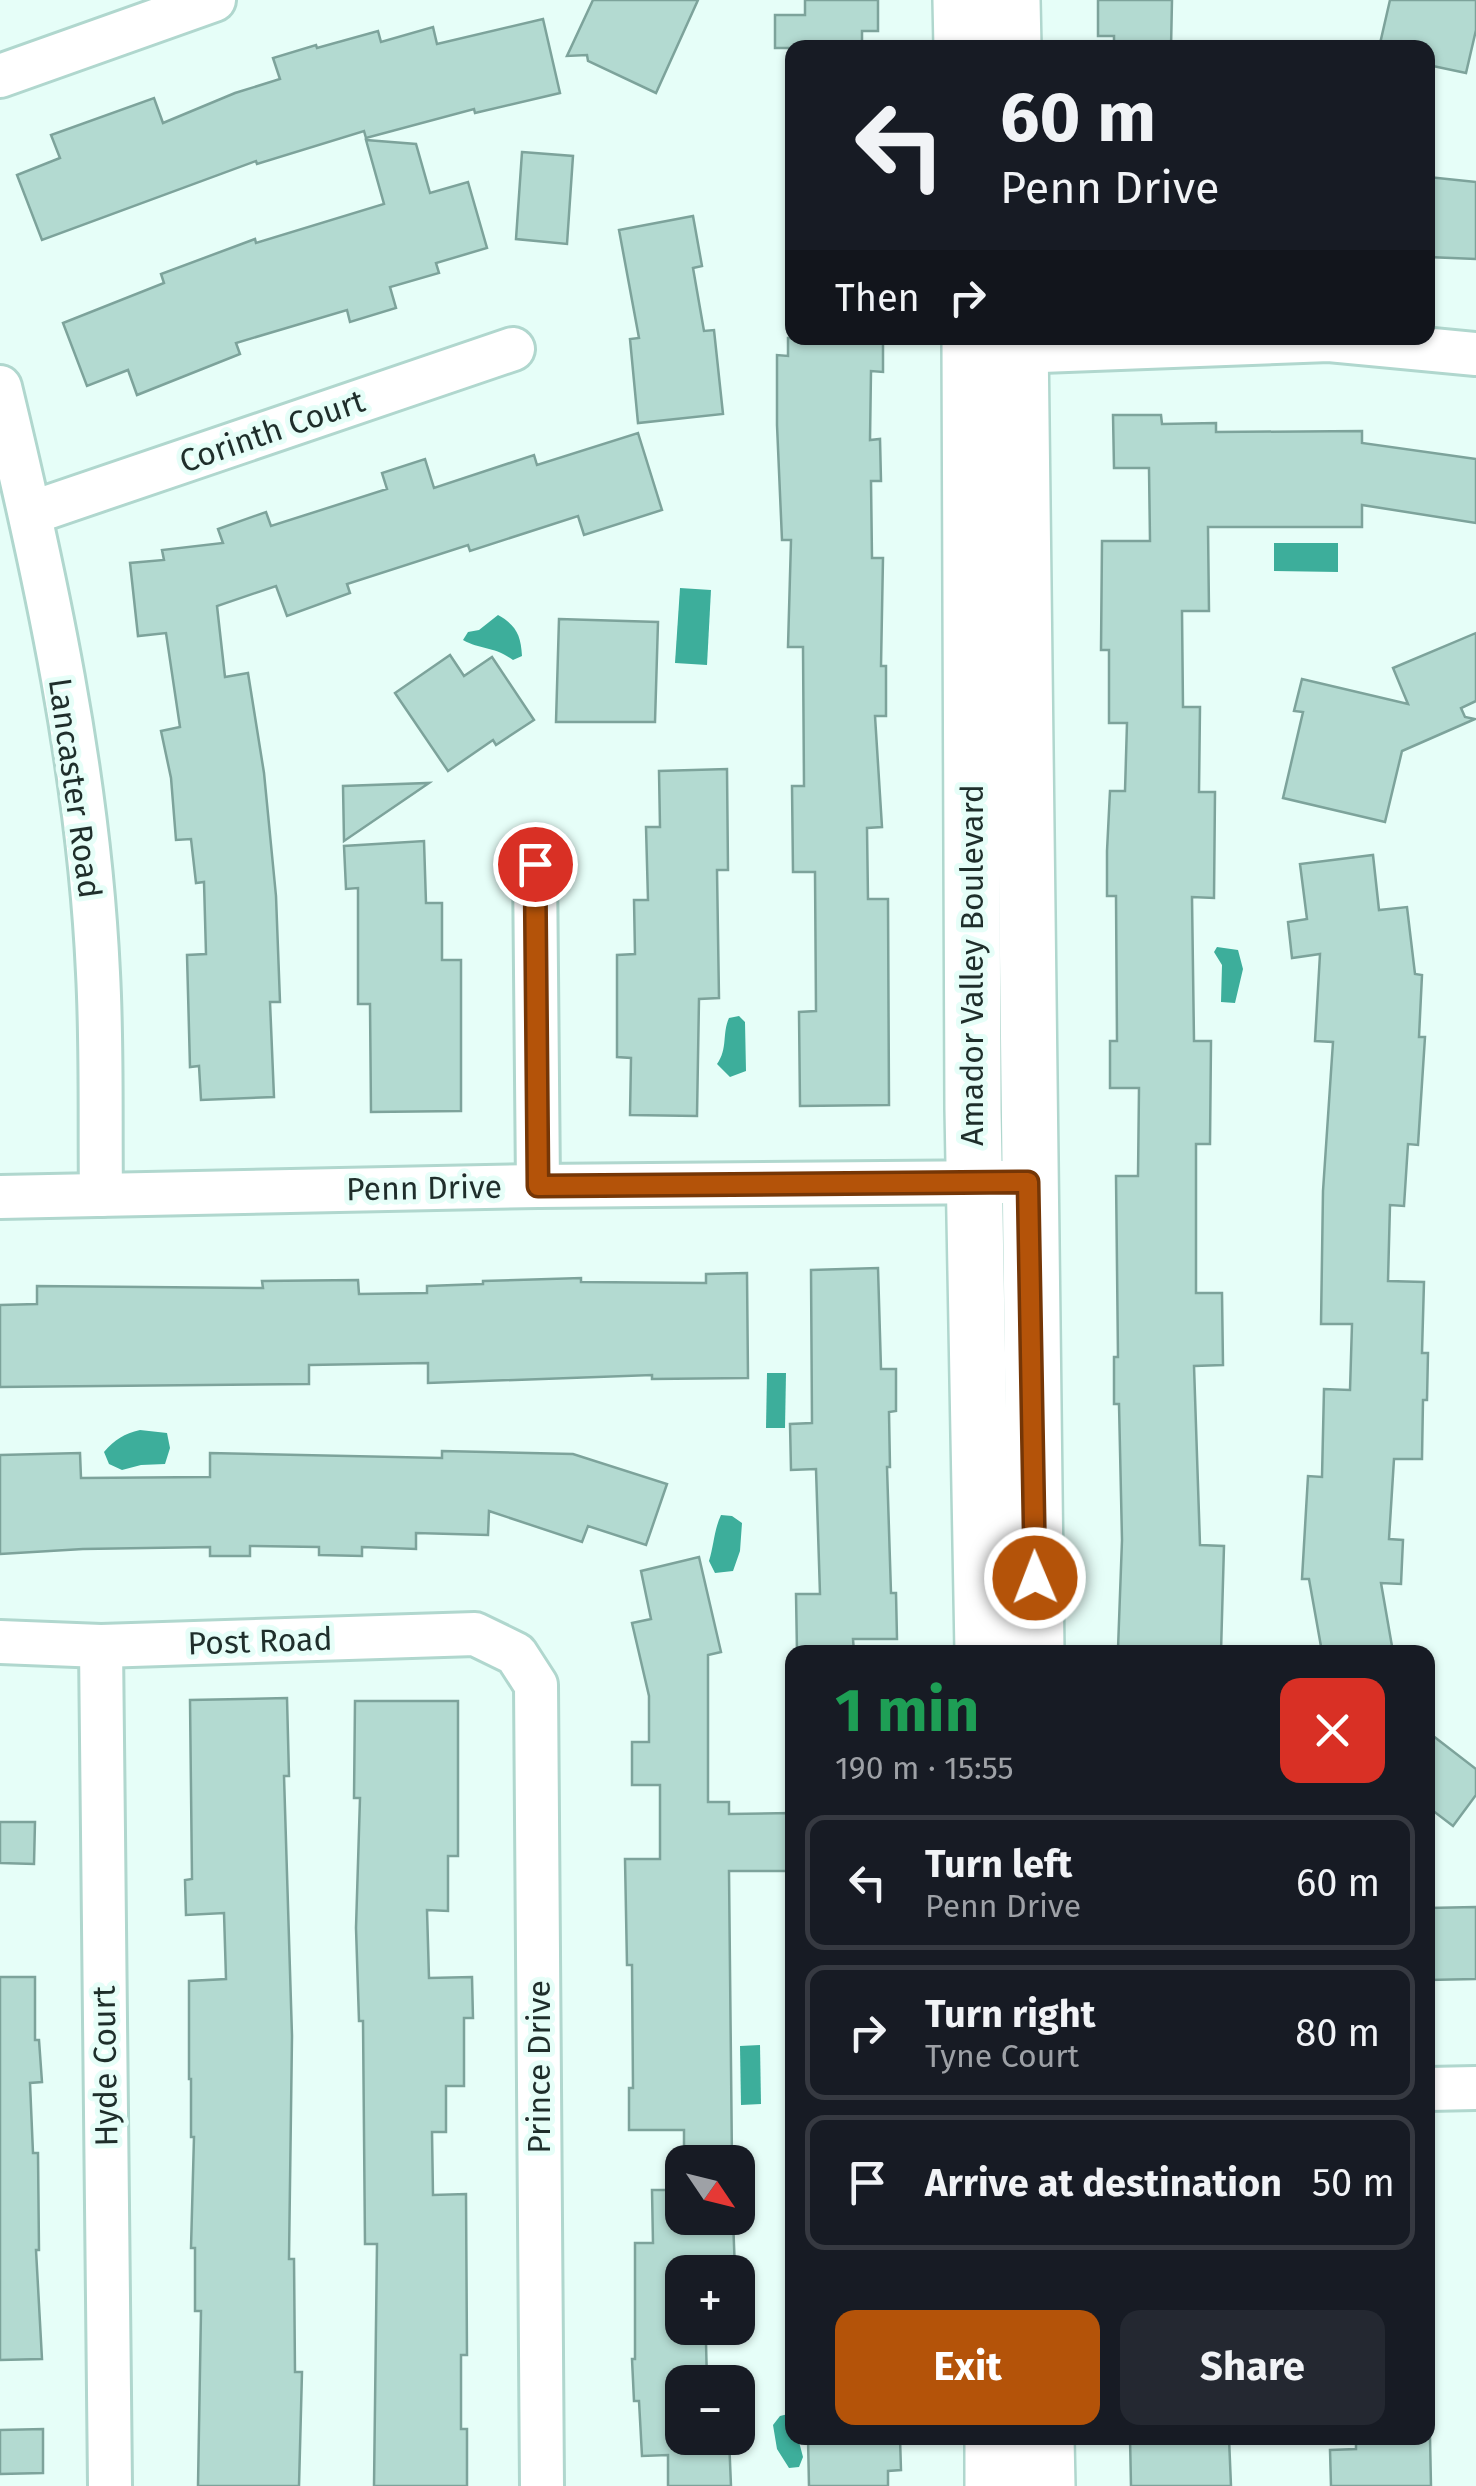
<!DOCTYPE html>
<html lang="en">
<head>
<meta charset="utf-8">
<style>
	:root { --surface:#171b24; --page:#242831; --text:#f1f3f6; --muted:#9ea1a6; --line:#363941; --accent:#b45309 }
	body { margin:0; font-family:"Fira Sans",sans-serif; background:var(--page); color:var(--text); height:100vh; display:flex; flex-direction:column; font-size:38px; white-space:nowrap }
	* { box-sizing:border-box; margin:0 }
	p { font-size:32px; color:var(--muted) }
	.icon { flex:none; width:55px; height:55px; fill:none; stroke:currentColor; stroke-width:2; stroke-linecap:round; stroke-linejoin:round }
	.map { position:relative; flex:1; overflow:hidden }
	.side { position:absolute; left:785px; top:1645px; width:650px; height:800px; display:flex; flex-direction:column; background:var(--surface); border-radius:20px; box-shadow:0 2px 8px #0004 }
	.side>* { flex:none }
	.top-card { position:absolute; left:785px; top:40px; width:650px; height:305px; border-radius:20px; box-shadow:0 2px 8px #0004; background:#171b24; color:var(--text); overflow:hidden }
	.needle { width:65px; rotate:125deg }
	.controls { position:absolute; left:665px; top:2145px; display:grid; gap:20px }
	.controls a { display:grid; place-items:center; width:90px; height:90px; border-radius:20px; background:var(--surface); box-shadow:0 2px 8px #0004; font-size:50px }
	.pin { position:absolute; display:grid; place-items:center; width:85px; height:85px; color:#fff; margin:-42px; border:5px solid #fff; border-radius:50%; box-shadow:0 2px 10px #0007 }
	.me { position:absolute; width:110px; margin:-55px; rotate:359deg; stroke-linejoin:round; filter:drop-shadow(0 0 8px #0008) }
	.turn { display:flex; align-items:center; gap:35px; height:210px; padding:0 50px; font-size:45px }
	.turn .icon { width:130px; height:130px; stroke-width:2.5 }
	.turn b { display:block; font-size:70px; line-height:85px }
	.then { display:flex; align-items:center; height:95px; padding:0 50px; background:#0003; gap:20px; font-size:38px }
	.round { display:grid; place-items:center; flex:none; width:105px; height:105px; border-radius:20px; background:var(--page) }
	.summary { display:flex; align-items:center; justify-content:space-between; height:170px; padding:0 50px }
	h1 { font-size:60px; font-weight:700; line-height:75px; color:#1e9e55 }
	.button { display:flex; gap:20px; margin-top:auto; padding:20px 50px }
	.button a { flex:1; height:115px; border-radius:20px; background:var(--accent); color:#fff; font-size:40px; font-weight:700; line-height:115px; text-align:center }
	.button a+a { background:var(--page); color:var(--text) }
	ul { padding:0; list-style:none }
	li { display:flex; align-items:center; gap:30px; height:135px; margin:0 20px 15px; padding:0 30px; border:5px solid var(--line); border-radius:20px }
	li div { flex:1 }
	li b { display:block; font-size:38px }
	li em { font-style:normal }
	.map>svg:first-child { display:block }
	.water { fill:#3dae9b }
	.building { fill:#b3dad1; stroke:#7da39b; stroke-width:2.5 }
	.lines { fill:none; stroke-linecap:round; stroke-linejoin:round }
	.street-casing { stroke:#b0d7ce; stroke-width:48 }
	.secondary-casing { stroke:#b0d7ce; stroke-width:60 }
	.street { stroke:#fff; stroke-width:42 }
	.secondary { stroke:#fff; stroke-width:55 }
	.route-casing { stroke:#753606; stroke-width:25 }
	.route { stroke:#b45309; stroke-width:18 }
	.labels { text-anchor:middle; stroke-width:10; stroke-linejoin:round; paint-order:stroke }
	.street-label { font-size:32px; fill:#1f2e2b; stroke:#e6fef8 }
</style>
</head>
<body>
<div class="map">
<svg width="1476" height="2486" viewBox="0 0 1476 2486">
	<rect width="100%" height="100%" fill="#e6fef8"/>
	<g class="water">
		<polygon points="1274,543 1338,543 1338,572 1274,571"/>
		<polygon points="680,588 711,590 707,665 675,663"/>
		<path d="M498,615c18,10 23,20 24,41l-9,4c-19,-14 -32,-10 -50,-20l5,-8 11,-2z"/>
		<polygon points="1217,947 1238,950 1243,969 1235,1003 1221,1002 1222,965 1214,952"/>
		<path d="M739,1016l6,6 1,49 -16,6 -13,-13c11,-15 5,-31 12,-46z"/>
		<polygon points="767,1373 786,1373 785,1428 766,1428"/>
		<path d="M140,1430l27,3 3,15 -5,16 -24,1 -19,5 -13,-6 -5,-12c11,-13 20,-18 36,-22z"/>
		<path d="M721,1515l11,1 10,7 -2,28 -7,20 -18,2 -6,-12c5,-16 5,-31 12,-46z"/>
		<polygon points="760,2045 761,2104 741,2105 740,2046"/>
		<polygon points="792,2413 792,2438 798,2438 803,2457 799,2467 789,2468 777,2449 773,2425 780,2416"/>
	</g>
	<g class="building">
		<polygon points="593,0 698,0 656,93 588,61 587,55 567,56"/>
		<polygon points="805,0 878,0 878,31 862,31 862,48 775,48 775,15 805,15"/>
		<polygon points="1098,0 1172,0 1171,48 1114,48 1114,36 1098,36"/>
		<polygon points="1390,0 1476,0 1476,30 1466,73 1428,65 1428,48 1379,48"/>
		<polygon points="543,19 560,93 475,113 474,109 366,138 364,131 257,164 256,161 42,240 17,175 60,158 51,135 154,98 163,123 235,93 280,79 273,58 316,45 317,48 378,31 381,42 433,27 437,44"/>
		<polygon points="366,140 416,144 430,193 468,182 487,248 436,263 439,273 390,287 396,308 350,322 347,310 236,343 240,354 137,395 128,370 87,386 63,323 164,283 161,274 255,239 256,243 384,204"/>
		<polygon points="522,152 573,156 567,244 516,239"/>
		<polygon points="1428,177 1476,182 1476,259 1428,257"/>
		<polygon points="693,216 702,266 693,268 704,331 714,330 723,414 638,423 630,339 639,338 619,230"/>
		<polygon points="788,338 883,338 883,372 871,371 870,440 880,439 881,481 871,481 872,558 883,558 881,666 886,666 886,716 875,716 882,827 867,828 868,899 888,899 889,1105 800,1106 799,1012 816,1011 815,872 793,872 792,786 804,786 803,647 788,647 791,540 782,540 777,425 777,355 788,356"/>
		<polygon points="1113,415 1161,415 1162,424 1216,423 1216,432 1362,431 1362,443 1476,459 1476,523 1362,505 1362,527 1208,527 1209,611 1182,611 1183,707 1200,707 1199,792 1215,792 1214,898 1192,897 1194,1041 1211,1041 1210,1144 1196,1144 1196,1293 1222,1293 1223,1365 1194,1366 1200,1545 1224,1546 1221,1652 1118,1649 1122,1540 1119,1404 1114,1404 1114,1357 1118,1357 1116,1176 1138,1176 1139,1088 1110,1088 1110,1041 1117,1041 1116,896 1107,896 1107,851 1110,791 1125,791 1127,723 1109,723 1109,650 1101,650 1102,541 1150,541 1149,468 1114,468"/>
		<polygon points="638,433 662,510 584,535 578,516 470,551 468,545 347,584 350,593 287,616 276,586 217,606 225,677 248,673 264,773 276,896 280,1002 270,1002 274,1097 201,1100 199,1066 190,1067 187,955 206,954 204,882 196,883 191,839 176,840 171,778 161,731 180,727 166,633 138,636 130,563 164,560 162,550 223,543 218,529 266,512 271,526 387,489 382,473 425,459 434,488 534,455 537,465"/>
		<polygon points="559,619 658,622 655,722 556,722"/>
		<polygon points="1476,633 1476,701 1461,708 1465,717 1475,719 1402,751 1385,822 1283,798 1303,712 1294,711 1302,679 1408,704 1393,668"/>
		<polygon points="450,655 464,676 492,657 534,720 496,745 493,740 448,771 395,693"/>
		<polygon points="727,769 728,870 717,870 719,998 699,999 697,1116 630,1115 631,1058 617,1057 617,955 635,954 634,900 648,900 646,827 660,827 659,771"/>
		<polygon points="429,783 344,841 343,786"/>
		<polygon points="424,841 426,903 442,903 442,960 461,960 461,1111 371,1112 370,1004 358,1004 358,888 346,889 344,846"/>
		<polygon points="1373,855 1379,910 1407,907 1415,974 1422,975 1419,1037 1425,1037 1418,1145 1408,1144 1404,1206 1390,1205 1388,1281 1424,1282 1422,1353 1428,1353 1427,1400 1423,1400 1422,1459 1394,1459 1389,1539 1403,1540 1401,1584 1381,1583 1393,1652 1322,1652 1309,1579 1302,1579 1308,1476 1322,1477 1324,1389 1350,1390 1352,1324 1321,1324 1323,1191 1333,1042 1315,1041 1320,954 1292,958 1288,922 1307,919 1300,864"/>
		<polygon points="878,1268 881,1369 896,1369 896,1411 889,1412 890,1467 887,1467 891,1593 896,1593 897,1639 853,1639 854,1652 797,1652 796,1594 820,1594 816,1469 791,1470 790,1424 812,1423 811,1270"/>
		<polygon points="747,1273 748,1378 652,1379 652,1375 428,1383 428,1363 309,1365 309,1384 0,1387 0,1305 37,1304 37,1286 263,1288 262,1281 358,1280 359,1294 427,1293 427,1286 483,1284 483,1281 581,1278 581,1282 706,1283 706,1274"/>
		<polygon points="442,1451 573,1454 667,1484 646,1545 588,1526 582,1542 489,1511 488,1535 416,1533 416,1549 362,1547 362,1556 319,1555 319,1547 250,1546 250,1556 210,1556 210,1547 83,1549 0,1554 0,1455 80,1453 81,1478 210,1477 210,1453 442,1458"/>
		<polygon points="699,1557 721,1652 708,1655 708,1802 729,1802 729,1814 792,1813 792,1871 729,1871 732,2162 684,2162 684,2130 629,2130 629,2088 633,2088 632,1965 627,1965 625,1859 660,1859 660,1785 632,1785 632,1742 649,1742 649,1696 632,1623 651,1619 641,1571"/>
		<polygon points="287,1698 289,1776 284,1776 292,2036 289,2259 294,2259 295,2372 302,2372 299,2486 198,2486 201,2311 195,2311 195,2248 191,2248 194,2137 191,2137 191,2079 189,2079 189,1981 226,1979 224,1913 186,1915 185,1880 192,1879 190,1700"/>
		<polygon points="355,1701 458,1701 458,1856 448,1856 448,1911 427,1910 429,1978 472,1977 473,2018 464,2018 464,2086 446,2086 446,2132 432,2132 433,2195 466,2194 467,2355 461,2355 461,2429 467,2429 467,2486 374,2486 377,2244 365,2244 363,2021 359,2021 356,1928 360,1798 354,1798"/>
		<polygon points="1428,1732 1476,1769 1476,1795 1453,1826 1428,1807"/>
		<polygon points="0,1822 35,1822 34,1864 0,1863"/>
		<polygon points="1476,1907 1476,1979 1428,1980 1428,1908"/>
		<polygon points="0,1977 35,1977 35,2040 39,2040 42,2082 30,2083 33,2153 38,2153 39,2250 36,2250 42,2359 0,2360"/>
		<polygon points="652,2190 682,2190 682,2218 733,2218 735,2272 682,2272 682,2328 735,2328 736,2343 706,2343 707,2382 682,2382 682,2438 729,2438 731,2486 668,2486 668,2455 642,2456 639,2401 634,2401 632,2359 635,2359 635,2243 653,2243"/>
		<polygon points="43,2429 43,2473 0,2474 0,2430"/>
		<polygon points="808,2438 900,2438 901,2470 888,2471 888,2486 809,2486"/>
		<polygon points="1130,2438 1229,2438 1231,2486 1131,2486"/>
		<polygon points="1356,2438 1430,2438 1431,2486 1331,2486 1330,2450 1356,2449"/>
	</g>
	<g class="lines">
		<defs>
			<g id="street">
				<polyline points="0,76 214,0"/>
				<polyline points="991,353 1329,340 1476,354"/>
				<path d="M0,387c46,191 89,389 98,586 4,74 2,148 3,222"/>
				<polyline points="31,513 513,349"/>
				<polyline points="535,864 538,1186"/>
				<polyline points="0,1197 538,1186 1004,1182"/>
				<polyline points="0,1642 101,1646 475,1634 516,1654 536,1685 542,2486"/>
				<polyline points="101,1646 110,2486"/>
				<polyline points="1428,2089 1476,2088"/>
			</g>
			<g id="secondary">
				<polyline points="961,0 962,48"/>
				<polyline points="1012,0 1013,48"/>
				<polyline points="970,338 973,1109 983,1652"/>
				<polyline points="1020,338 1036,1652"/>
				<polyline points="993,2438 993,2486"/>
				<polyline points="1046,2438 1047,2486"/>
			</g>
		</defs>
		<use href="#street" class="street-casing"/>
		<use href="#secondary" class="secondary-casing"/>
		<use href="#street" class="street"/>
		<use href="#secondary" class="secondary"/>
	</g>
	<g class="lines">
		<defs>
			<polyline id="route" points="535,864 538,1186 1028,1182 1035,1578"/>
		</defs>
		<use href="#route" class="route-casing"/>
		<use href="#route" class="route"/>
	</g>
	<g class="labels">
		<g class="street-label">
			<text transform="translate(272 431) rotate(-19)" y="11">Corinth Court</text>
			<text transform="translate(75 788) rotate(82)" y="11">Lancaster Road</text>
			<text transform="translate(972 965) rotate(-90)" y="11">Amador Valley Boulevard</text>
			<text transform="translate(424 1188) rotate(-1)" y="11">Penn Drive</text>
			<text transform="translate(260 1641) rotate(-2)" y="11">Post Road</text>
			<text transform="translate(105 2066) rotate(-91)" y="11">Hyde Court</text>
			<text transform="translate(539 2067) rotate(-90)" y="11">Prince Drive</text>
		</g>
	</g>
</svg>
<div class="controls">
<a><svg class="needle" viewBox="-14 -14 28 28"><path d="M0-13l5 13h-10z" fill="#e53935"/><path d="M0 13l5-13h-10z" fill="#9ea1a6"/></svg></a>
<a>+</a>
<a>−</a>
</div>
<div class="pin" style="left:535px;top:864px;background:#d93025"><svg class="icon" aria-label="arrive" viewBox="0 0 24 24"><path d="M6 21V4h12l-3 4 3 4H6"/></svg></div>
<svg class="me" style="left:1035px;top:1578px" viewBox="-20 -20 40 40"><circle r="17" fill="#b45309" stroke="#fff" stroke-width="3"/><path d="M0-11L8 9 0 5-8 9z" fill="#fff"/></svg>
<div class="top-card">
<div class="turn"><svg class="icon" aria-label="left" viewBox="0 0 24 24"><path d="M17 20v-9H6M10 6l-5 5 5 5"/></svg><div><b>60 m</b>Penn Drive</div></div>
<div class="then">Then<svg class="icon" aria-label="right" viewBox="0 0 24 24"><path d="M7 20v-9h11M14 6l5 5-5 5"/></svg></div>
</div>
<section class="side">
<div class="summary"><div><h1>1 min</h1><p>190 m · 15:55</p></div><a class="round" style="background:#d93025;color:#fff"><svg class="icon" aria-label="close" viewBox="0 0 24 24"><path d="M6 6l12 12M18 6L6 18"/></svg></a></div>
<ul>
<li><svg class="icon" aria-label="left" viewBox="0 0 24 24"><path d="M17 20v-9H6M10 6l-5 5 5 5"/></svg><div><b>Turn left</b><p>Penn Drive</p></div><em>60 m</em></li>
<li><svg class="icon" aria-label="right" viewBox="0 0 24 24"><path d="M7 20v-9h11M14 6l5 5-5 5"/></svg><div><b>Turn right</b><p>Tyne Court</p></div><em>80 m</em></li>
<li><svg class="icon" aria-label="arrive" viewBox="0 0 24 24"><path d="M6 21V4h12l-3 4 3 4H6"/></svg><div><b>Arrive at destination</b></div><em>50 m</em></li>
</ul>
<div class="button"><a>Exit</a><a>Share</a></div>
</section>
</div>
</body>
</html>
